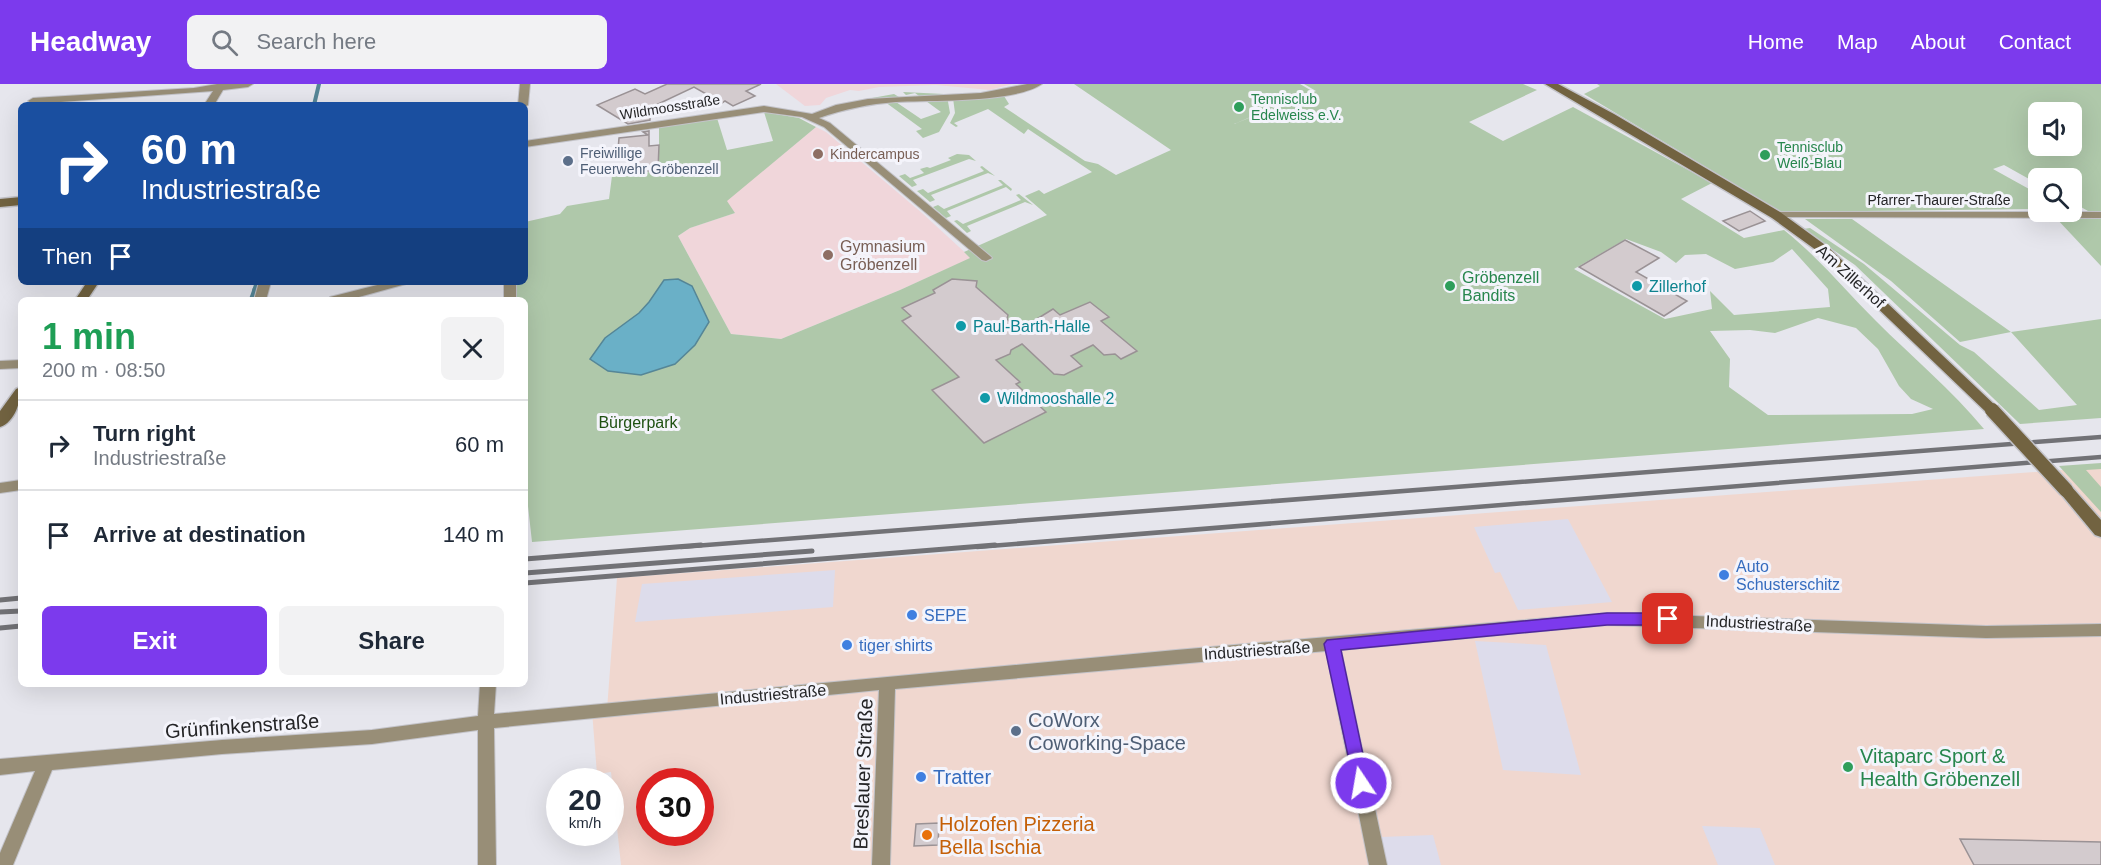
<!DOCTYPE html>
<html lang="en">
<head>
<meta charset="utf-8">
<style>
	:root { --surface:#fff; --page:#f2f2f3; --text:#1f2937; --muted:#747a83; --line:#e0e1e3; --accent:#7c3aed }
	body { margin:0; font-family:Helvetica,sans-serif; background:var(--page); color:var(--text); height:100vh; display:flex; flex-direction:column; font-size:22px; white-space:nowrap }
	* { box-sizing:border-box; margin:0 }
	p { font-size:20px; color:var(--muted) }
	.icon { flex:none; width:33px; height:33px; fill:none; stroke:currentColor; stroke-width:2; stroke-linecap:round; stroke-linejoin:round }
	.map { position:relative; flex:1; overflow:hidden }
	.drawer { position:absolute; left:18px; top:213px; width:510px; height:390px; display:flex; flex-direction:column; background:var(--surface); border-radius:9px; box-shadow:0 6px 24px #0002 }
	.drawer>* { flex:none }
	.guide { position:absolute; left:18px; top:18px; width:510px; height:183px; border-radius:9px; box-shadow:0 6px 24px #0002; background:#1a4fa0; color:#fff; overflow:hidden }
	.controls { position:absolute; left:2028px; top:18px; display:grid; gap:12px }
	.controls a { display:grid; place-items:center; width:54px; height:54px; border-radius:9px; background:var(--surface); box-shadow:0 6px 24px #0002; font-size:30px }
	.speed { position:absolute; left:546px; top:684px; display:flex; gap:12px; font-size:30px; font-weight:700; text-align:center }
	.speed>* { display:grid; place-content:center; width:78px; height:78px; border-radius:50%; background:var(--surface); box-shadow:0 6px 24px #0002; line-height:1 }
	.speed small { font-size:15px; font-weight:400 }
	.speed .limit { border:9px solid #d22; background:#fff; color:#111 }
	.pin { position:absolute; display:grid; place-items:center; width:51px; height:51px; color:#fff; margin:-26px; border-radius:12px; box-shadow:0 3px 9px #0006 }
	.me { position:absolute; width:66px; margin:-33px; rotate:348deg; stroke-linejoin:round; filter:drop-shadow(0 0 4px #0008) }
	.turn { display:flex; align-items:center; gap:21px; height:126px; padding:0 24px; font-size:27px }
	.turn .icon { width:78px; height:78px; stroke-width:2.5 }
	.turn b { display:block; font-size:42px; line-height:51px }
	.then { display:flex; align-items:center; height:57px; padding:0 24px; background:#0003; gap:12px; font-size:22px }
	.round { display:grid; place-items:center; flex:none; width:63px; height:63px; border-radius:9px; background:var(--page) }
	.summary { display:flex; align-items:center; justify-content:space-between; height:102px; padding:0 24px }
	h1 { font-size:36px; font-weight:700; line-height:45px; color:#1e9e55 }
	.action { display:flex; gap:12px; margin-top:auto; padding:12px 24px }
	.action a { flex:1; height:69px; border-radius:9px; background:var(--accent); color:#fff; font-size:24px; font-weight:700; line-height:69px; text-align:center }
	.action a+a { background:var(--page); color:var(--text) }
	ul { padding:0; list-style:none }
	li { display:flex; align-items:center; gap:18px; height:90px; padding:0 24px; border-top:2px solid var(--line) }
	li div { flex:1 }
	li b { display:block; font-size:22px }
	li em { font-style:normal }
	header { display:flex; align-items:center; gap:36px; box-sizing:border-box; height:84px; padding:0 30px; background:var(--accent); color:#fff }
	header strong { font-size:28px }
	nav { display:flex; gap:33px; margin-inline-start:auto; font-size:21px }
	.search { width:420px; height:54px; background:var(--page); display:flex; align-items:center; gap:15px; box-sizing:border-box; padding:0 21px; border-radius:9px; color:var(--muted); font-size:22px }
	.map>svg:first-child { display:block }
	.commercial { fill:#f0d7cf; fill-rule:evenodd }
	.built { fill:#dddceb }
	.education { fill:#f0d6da }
	.green { fill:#afc8aa; fill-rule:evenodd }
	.water { fill:#6ab0c7; stroke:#558697; stroke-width:1.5 }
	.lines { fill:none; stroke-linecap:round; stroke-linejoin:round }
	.stream-far1 { stroke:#558697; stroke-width:4 }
	.stream { stroke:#558697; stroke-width:4.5 }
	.building { fill:#d3cbce; stroke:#9a9295; stroke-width:1.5 }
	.street-casing { stroke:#c3c3c9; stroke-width:2 }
	.secondary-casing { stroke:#c3c3c9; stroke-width:3 }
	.street { fill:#988e77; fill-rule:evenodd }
	.secondary { fill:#726341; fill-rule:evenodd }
	.rail-far1 { stroke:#727276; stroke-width:4.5 }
	.rail { stroke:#727276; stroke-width:5 }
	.secondary-bridge-casing { stroke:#c3c3c9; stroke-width:17; stroke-linecap:butt }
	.secondary-bridge { stroke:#726341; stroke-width:14 }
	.route { fill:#7c3aed; stroke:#51269a; stroke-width:1.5 }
	.leisure-dot { fill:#2e9e5b; stroke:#f4f4fb; stroke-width:2 }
	.education-dot { fill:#8d6e63; stroke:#f4f4fb; stroke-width:2 }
	.service-dot { fill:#5c6f8a; stroke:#f4f4fb; stroke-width:2 }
	.culture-dot { fill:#0f9aa8; stroke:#f4f4fb; stroke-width:2 }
	.shop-dot { fill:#3f7fe0; stroke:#f4f4fb; stroke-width:2 }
	.food-dot { fill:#e8710a; stroke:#f4f4fb; stroke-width:2 }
	.labels { text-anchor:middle; stroke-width:6; stroke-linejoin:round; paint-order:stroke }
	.far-leisure-label { font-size:14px; fill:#27864d; stroke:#f4f4fb; text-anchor:start }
	.far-street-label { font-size:14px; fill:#252527; stroke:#f4f4fb }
	.far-service-label { font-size:14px; fill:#4e5e75; stroke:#f4f4fb; text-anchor:start }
	.far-education-label { font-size:14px; fill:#785e54; stroke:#f4f4fb; text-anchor:start }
	.education-label { font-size:16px; fill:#785e54; stroke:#f4f4fb; text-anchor:start }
	.street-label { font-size:16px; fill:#252527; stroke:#f4f4fb }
	.leisure-label { font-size:16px; fill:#27864d; stroke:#f4f4fb; text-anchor:start }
	.culture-label { font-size:16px; fill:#0d838f; stroke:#f4f4fb; text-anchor:start }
	.park-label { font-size:16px; fill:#1f5112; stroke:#f4f4fb }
	.shop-label { font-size:16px; fill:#366cbe; stroke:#f4f4fb; text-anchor:start }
	.near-service-label { font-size:20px; fill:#4e5e75; stroke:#f4f4fb; text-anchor:start }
	.near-street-label { font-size:20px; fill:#252527; stroke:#f4f4fb }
	.near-leisure-label { font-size:20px; fill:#27864d; stroke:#f4f4fb; text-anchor:start }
	.near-shop-label { font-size:20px; fill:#366cbe; stroke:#f4f4fb; text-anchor:start }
	.near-food-label { font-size:20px; fill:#c56008; stroke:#f4f4fb; text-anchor:start }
</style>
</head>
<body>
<header>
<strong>Headway</strong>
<div class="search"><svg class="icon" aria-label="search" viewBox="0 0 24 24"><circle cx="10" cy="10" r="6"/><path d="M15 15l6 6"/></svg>Search here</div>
<nav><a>Home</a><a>Map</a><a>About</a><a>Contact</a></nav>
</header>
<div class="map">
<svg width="2101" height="781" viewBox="0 0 2101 781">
	<rect width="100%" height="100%" fill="#e6e6ed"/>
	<path class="commercial" d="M2101,383v398h-1480l-10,-93 -14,2 -5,-63 15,-2 10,-131zM650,698h50v50h-50z"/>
	<g class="built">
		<polygon points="1568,435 1612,518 1518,526 1500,488 1495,489 1474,443"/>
		<polygon points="835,486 833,523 635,538 642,500"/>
		<polygon points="1475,557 1546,561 1581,691 1503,686"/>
		<polygon points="1702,742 1760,744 1775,781 1718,781"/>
		<polygon points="1433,751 1441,781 1387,781 1381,753"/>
	</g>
	<g class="education">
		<polygon points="776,0 1012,0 990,6 936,1 879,3 859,7 850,6 826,14 820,21 805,22"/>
		<polygon points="816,43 826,48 922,129 971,174 900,206 781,255 731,250 678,152 690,144 735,129 726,117"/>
	</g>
	<g class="green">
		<path d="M1074,0h226l12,7 -78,33 82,-33 -12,-7h219l14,6 -68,32 34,19 70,-34 139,76 -31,16 63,39 40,-8c34,27 61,60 92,91 36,36 76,69 108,108l-1452,113 -7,-63v-179h-11v-18h11v-60l35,-8 7,-8 42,-7 3,-23 47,-5v-44l58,-9 10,32 46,-9 -9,-29 35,6 17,9 -89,74 8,12 -45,15 -12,8 53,98 50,5 119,-49 70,-32 -6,-6 83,-37 -22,-19 14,-6 5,4 48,-22 -64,-43 -4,5 -36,-25 -34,14 4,3 -2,1 -6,-4 5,-10 -2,-15 51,-2 5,8 -5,3 81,54 13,3 18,11 55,-25zM1626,155l35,13 15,11 9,-8 21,-1 29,15 38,-7 19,-13 36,40 2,18 -96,8 -24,-24 2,18 -47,10 -91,-50zM1818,234l38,10 22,21 21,37 12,13 22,10 -21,5 -144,1 -39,-28 1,-28 -20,-28 40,-1 25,3z"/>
		<path d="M1597,0h504v127h-13l-16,-9v-24h-34v6l-34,-19 -11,4 45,25v15l-257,3 -197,-118 16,-8zM2038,28h34v34h-34z"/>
		<polygon points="903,8 944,10 947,12 950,29 939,48 923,54 916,47 922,45 881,15 874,16 872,14 894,10 899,13 893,16 921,35 941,28 915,9 906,11"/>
		<polygon points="957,70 969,71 976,77 969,75 913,96 917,101 912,103 899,92 905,90 910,94 924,89 920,85 927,83 930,84 951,76 948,74"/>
		<polygon points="982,82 995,92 988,89 931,111 935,116 930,118 917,107 923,105 928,109 984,87 980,83"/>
		<polygon points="998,96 1001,96 1012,105 1011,107 1006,103 947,127 951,132 946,134 933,123 938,121 944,125 1003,101"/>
		<polygon points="1019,110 1033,121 1025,118 967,142 971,147 967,149 954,137 957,136 963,140 1021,116 1016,111"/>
		<polygon points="2056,134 2101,134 2101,182"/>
		<polygon points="1805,135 1852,135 2011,248 2101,235 2101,334 2020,340 1855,181 1803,145 1810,144 1864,180 1960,261 1974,268 2039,326 2077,321 2011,248 1960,258 1891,197"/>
		<polygon points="2101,379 2101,385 2086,386 2101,403 2101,428 2059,382"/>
	</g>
	<polygon class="water" points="678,195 692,202 709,238 695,261 675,280 641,291 608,287 590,275 605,254 639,229 649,218 664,196"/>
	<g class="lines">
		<g class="stream-far1">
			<polyline points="314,21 319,0"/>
			<polyline points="254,207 257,198"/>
		</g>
		<polyline class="stream" points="251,216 255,205"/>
	</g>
	<g class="building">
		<polygon points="667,0 761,0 746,7 755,12 733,22 725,17 722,19 694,3 656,21 657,31 650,32 650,36 628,40 597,21 635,5 645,10"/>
		<polygon points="649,47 649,62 659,61 658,86 630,89 632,69 625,69 626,65 618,66 619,54 648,51 643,48"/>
		<polygon points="1750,127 1765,137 1739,147 1723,137"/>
		<polygon points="1625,156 1659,174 1636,188 1687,217 1664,232 1579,183"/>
		<polygon points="952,195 977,197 976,203 1008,231 1007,235 1019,246 1053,225 1060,231 1090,218 1109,233 1101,237 1137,267 1121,275 1115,270 1104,271 1093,261 1071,272 1082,282 1064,291 1054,290 1022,260 1011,266 1010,270 996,276 1020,298 1016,300 1046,328 984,359 932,306 959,293 902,237 911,232 902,224 935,209 933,206"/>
		<polygon points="939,739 938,761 914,762 916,740"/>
		<polygon points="1960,755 2101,758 2101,781 1974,781"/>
	</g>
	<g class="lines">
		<defs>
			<g id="street">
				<polygon points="217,0 253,0 248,3 223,6 214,21 204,21 213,7 33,20 28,17 33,14 194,4"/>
				<polygon points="520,0 530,0 528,21 525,23 525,21 518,21"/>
				<path d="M1027,0h15c-27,19 -111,16 -146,18 -27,2 -51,7 -77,16l11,5 160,133 2,2 -6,3 -4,-1 -158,-133 -22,-10 -38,-5 -239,35v-6l239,-35 48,8 24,-9 32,-6 113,-6z"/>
				<polygon points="1776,128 2101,128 2101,134 1772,133 1772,129"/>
				<polygon points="259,198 271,198 266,216 254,216"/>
				<polygon points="389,198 408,198 406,200 348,216 328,216 330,213"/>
				<rect x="504" y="198" width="12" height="18"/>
				<polygon points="21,276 21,284 0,285 0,277"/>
				<polygon points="21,396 21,406 0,409 0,399"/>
				<polygon points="1607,529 1986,542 2101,540 2101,552 1986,554 1607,541 1341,566 1387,781 1369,781 1326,567 895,605 890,781 872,781 879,606 494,644 496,781 478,781 478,646 372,660 222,670 52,686 13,781 0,781 0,769 35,687 0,691 0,675 222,656 372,646 478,632 480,600 496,600 494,630 1176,566"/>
			</g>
			<g id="secondary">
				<polygon points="1545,0 1558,0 1614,30 1780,128 1828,163 1997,323 1999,326 1997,329 1987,329 1820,169 1772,134"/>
				<polygon points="21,113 21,121 0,123 0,115"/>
				<polygon points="87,198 99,198 87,216 75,216"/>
				<path d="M21,303c0,14 -6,35 -21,40v-16l16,-22z"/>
				<polygon points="2066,400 2071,402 2101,436 2101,453 2095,451 2061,410 2058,406 2061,402"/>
			</g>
		</defs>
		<use href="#street" class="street-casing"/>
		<use href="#secondary" class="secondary-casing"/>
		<use href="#street" class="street"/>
		<use href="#secondary" class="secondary"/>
		<g class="rail-far1">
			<polyline points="681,463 2101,353"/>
			<polyline points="977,463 2101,373"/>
		</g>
		<g class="rail">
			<polyline points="525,475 701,461"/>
			<polyline points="525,489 812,467"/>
			<polyline points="525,499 995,461"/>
			<polyline points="0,516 21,514"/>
			<polyline points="0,528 21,527"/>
			<polyline points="0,544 21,542"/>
		</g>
		<defs>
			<polyline id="secondary-bridge" points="1992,326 2066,406"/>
		</defs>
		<use href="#secondary-bridge" class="secondary-bridge-casing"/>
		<use href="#secondary-bridge" class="secondary-bridge"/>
	</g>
	<polygon class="route" points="1607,529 1668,529 1674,531 1676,535 1674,540 1668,541 1607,541 1341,566 1369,699 1367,704 1361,706 1355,704 1324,560 1327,556"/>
	<g class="leisure-dot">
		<circle cx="1239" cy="23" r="6"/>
		<circle cx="1765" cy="71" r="6"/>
		<circle cx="1450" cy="202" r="6"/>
		<circle cx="1848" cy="683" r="6"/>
	</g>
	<g class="education-dot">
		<circle cx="818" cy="70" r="6"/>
		<circle cx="828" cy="171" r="6"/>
	</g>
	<g class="service-dot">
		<circle cx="568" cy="77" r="6"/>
		<circle cx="1016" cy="647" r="6"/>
	</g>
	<g class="culture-dot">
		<circle cx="1637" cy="202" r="6"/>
		<circle cx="961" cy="242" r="6"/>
		<circle cx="985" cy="314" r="6"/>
	</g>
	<g class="shop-dot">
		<circle cx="1724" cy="491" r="6"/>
		<circle cx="912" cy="531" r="6"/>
		<circle cx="847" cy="561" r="6"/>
		<circle cx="921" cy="693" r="6"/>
	</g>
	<circle class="food-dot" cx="927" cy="751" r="6"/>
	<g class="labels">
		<g class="far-leisure-label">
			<text x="1251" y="20">Tennisclub<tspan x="1251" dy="16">Edelweiss e.V.</tspan></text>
			<text x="1777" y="68">Tennisclub<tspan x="1777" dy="16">Weiß-Blau</tspan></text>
		</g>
		<g class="far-street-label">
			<text transform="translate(670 23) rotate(-9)" y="5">Wildmoosstraße</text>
			<text x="1939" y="121">Pfarrer-Thaurer-Straße</text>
		</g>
		<g class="far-service-label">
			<text x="580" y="74">Freiwillige<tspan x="580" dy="16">Feuerwehr Gröbenzell</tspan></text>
		</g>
		<g class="far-education-label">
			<text x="830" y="75">Kindercampus</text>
		</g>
		<g class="education-label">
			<text x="840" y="168">Gymnasium<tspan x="840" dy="18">Gröbenzell</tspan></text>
		</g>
		<g class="street-label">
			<text transform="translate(1851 192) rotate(42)" y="6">Am Zillerhof</text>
			<text transform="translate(1759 539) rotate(3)" y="6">Industriestraße</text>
			<text transform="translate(1257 566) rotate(-4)" y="6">Industriestraße</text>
			<text transform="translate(773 610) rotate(-5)" y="6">Industriestraße</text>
		</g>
		<g class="leisure-label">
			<text x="1462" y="199">Gröbenzell<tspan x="1462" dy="18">Bandits</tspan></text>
		</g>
		<g class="culture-label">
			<text x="1649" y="208">Zillerhof</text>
			<text x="973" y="248">Paul-Barth-Halle</text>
			<text x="997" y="320">Wildmooshalle 2</text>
		</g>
		<g class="park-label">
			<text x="638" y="344">Bürgerpark</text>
		</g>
		<g class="shop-label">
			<text x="1736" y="488">Auto<tspan x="1736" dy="18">Schusterschitz</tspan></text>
			<text x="924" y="537">SEPE</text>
			<text x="859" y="567">tiger shirts</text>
		</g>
		<g class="near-service-label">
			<text x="1028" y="643">CoWorx<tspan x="1028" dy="23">Coworking-Space</tspan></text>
		</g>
		<g class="near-street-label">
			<text transform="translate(242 642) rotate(-4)" y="7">Grünfinkenstraße</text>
			<text transform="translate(863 690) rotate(-88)" y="7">Breslauer Straße</text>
		</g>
		<g class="near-leisure-label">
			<text x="1860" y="679">Vitaparc Sport &amp;<tspan x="1860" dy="23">Health Gröbenzell</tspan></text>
		</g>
		<g class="near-shop-label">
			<text x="933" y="700">Tratter</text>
		</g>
		<g class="near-food-label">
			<text x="939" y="747">Holzofen Pizzeria<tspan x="939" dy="23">Bella Ischia</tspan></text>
		</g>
	</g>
</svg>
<div class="controls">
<a><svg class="icon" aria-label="sound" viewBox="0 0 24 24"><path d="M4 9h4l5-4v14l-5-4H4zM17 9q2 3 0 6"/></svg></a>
<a><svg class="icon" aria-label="search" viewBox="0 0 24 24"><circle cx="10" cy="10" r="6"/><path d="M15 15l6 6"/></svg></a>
</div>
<div class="speed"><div>20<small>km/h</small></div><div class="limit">30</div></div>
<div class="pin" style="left:1668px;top:535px;background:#d93025"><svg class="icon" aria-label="arrive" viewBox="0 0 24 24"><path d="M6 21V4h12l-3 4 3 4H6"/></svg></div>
<svg class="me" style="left:1361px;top:699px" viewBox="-20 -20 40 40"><circle r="17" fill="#7c3aed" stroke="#fff" stroke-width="3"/><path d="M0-11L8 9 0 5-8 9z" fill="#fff"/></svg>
<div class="guide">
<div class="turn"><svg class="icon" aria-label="right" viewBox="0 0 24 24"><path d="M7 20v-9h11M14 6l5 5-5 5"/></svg><div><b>60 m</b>Industriestraße</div></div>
<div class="then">Then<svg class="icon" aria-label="arrive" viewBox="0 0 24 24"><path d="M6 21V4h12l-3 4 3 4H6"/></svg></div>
</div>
<section class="drawer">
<div class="summary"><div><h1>1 min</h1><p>200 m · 08:50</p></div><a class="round"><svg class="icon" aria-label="close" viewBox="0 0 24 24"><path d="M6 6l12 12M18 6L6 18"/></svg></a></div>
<ul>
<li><svg class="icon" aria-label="right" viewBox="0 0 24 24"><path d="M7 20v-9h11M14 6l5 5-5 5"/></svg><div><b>Turn right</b><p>Industriestraße</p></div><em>60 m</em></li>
<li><svg class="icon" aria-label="arrive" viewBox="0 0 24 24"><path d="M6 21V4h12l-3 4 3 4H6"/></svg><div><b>Arrive at destination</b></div><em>140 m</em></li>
</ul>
<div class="action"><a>Exit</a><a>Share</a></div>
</section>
</div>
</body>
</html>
